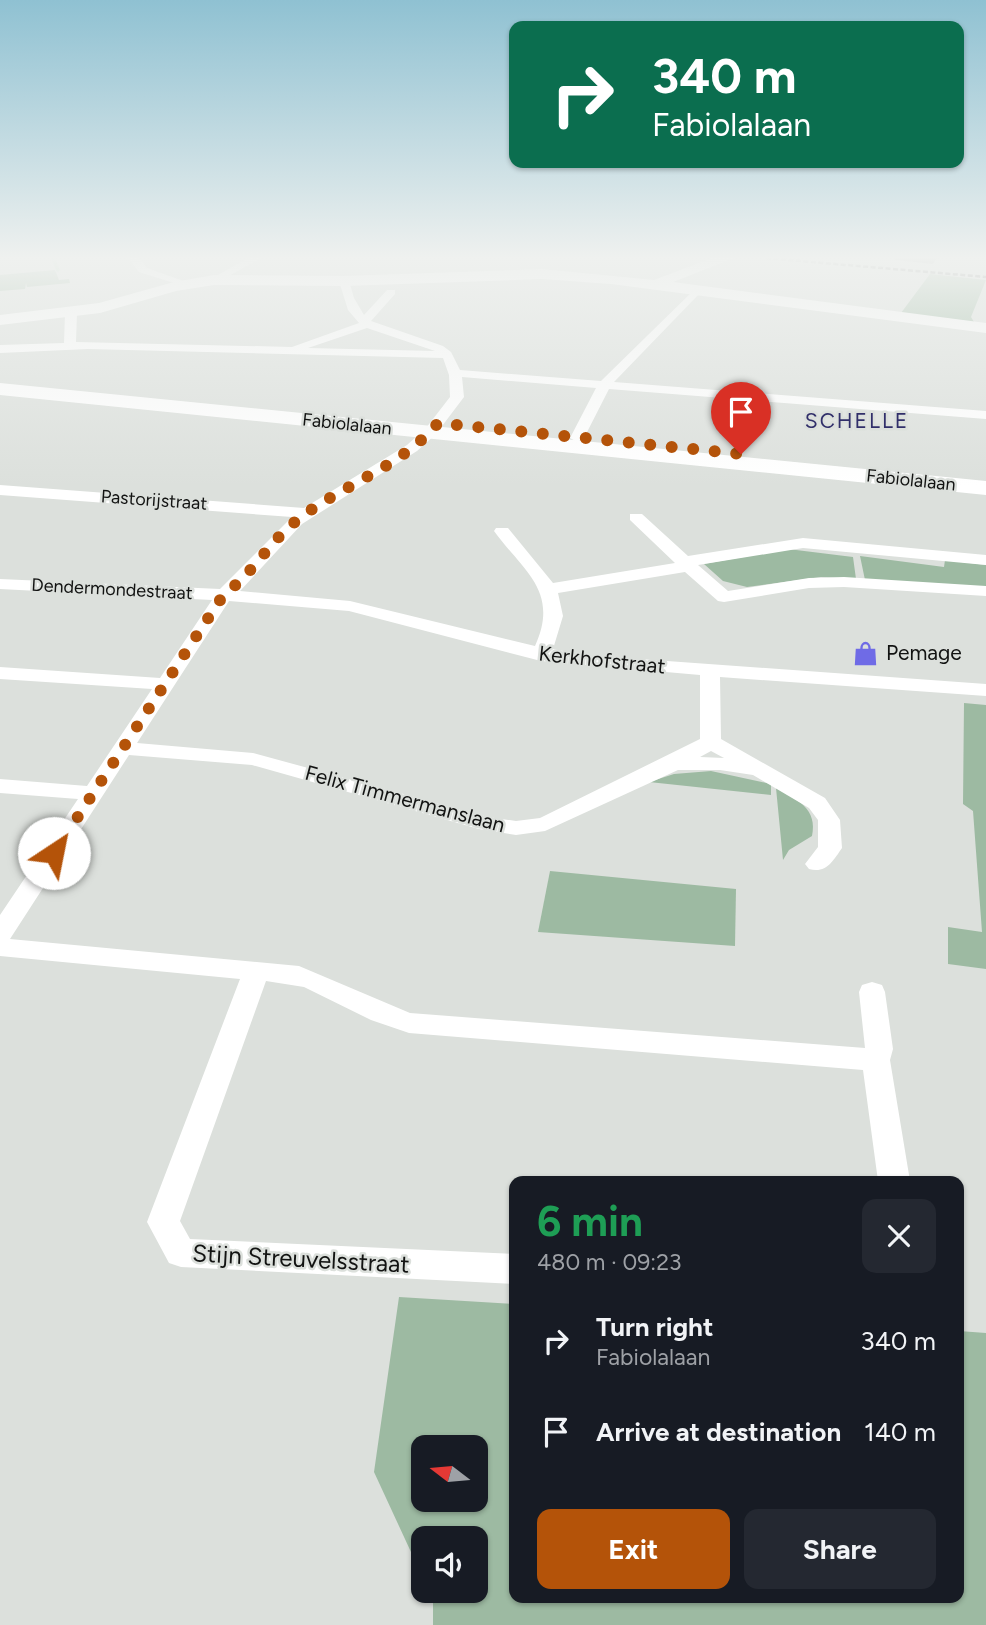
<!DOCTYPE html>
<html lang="en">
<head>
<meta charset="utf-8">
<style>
	:root { --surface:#171b24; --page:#242831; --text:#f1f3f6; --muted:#9ea1a6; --accent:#b45309 }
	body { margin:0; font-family:Figtree,sans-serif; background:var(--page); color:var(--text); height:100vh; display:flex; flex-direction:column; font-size:26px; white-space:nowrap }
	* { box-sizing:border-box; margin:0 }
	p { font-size:23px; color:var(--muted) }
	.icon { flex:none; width:38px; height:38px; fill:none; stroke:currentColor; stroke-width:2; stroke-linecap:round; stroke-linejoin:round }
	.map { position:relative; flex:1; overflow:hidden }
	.panel { position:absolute; left:509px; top:1176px; width:455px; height:427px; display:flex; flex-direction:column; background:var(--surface); border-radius:14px; box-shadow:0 2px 5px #0004 }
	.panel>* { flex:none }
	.hud { position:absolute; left:509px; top:21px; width:455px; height:147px; border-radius:14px; box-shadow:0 2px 5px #0004; background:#0b6e4f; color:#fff; overflow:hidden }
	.needle { width:46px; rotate:286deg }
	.controls { position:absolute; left:411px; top:1435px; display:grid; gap:14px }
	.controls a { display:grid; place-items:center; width:77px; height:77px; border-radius:14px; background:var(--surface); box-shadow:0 2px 5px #0004; font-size:35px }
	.pin { position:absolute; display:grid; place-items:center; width:60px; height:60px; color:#fff; margin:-72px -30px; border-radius:50% 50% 50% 0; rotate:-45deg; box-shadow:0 0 7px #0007 }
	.pin .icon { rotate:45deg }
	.me { position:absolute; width:77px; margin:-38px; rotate:34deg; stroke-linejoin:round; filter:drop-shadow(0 0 5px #0008) }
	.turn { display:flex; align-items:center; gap:24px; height:147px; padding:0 28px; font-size:32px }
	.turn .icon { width:91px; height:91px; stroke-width:2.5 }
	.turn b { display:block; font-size:49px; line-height:60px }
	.round { display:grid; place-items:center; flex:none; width:74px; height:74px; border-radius:14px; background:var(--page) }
	.overview { display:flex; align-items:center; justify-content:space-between; height:119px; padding:0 28px }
	h1 { font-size:42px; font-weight:700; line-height:52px; color:#1e9e55 }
	.button { display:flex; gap:14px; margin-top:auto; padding:14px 28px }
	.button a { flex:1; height:80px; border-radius:14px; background:var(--accent); color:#fff; font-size:28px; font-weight:700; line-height:80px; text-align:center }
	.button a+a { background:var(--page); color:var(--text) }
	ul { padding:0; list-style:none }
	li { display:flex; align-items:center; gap:21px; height:91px; padding:0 28px }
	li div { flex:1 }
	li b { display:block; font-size:26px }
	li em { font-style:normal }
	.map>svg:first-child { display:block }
	.green { fill:#9dbaa2; fill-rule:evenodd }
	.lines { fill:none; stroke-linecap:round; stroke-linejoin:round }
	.stream { stroke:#aad4b1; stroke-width:3.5 }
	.street { fill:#fff; fill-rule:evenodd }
	.secondary { fill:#fff; fill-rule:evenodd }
	.rail { stroke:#6c6e6c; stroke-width:2.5; stroke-dasharray:5 2.5; stroke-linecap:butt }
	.wall { fill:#888b89 }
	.route { stroke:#b45309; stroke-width:12; stroke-dasharray:0 21.6 }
	.labels { text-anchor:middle; stroke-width:5; stroke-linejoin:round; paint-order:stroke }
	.far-street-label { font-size:18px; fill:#121312; stroke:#dce0dc }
	.far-quarter-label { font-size:21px; letter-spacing:2px; fill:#312f6a; stroke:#dce0dc }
	.poi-label { font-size:21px; fill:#121312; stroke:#dce0dc; text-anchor:start }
	.street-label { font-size:21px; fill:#121312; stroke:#dce0dc }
	.near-street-label { font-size:24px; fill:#121312; stroke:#dce0dc }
</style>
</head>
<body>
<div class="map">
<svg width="986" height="1625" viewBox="0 0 986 1625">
	<rect width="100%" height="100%" fill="#dce0dc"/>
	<g class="green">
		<polygon points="55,270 59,280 69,279 70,283 27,287 26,283 25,289 0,291 0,275"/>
		<polygon points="930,274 986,280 971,317 974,322 901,313"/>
		<polygon points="788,549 853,557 856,579 821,577 747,587 723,581 704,564"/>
		<polygon points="860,556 944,567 945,560 986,565 986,588 865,580"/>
		<polygon points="964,703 986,705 986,969 948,964 948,927 982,932 973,811 963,804"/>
		<polygon points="711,771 771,784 771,795 649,782 674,774"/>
		<path d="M776,788c21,11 42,21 36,48l-23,14 -6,10z"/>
		<polygon points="550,871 736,889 735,946 538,932"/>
		<path d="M399,1297l115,7v294h445v-267l27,2v292h-553v-26l-3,-8h46v-53h-52l-1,40 -49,-106zM424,1447h52v53h-52z"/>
	</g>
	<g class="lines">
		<polyline class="stream" points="53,258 58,270"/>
		<g class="street">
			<polygon points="128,258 139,258 147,268 192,284 187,287 139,272"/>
			<polygon points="248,258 261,258 218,282 209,280"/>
			<path d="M344,278l5,3 5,17 10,17 23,-25h8v4l-24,27 72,25 8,6 9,18 141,11 95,-93 5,3 -1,2 -86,89 372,29v8l-377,-30 -25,49 -7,4 -7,-4 26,-50 -134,-11 2,20 -28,37 -19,17 -115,73 -62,67 110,10 185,45c25,-55 -12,-75 -41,-115l2,-3h12l45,55 122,-20 -45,-43v-6h12l46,42 115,-18 183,17v10l-183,-17 -105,17 30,26 81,-13 35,-1 142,9v10l-142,-9 -35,1 -85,14 -6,-1 -33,-29 -127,21 5,23 -10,33 31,6 402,29v12l-266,-19 1,62 104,59 15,22 2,28c-9,13 -16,26 -33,21l-4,-5 13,-17v-27l-9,-12 -56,-33 -33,-5h-42l-133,61 -29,4 -37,-6 -227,-64 -123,-10 -119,184 289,27 111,47 455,35 -6,-56 3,-7 10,-3 10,3 3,7 8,57 -3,11 20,121h-32l-15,-111 -454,-37 -38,-13 -67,-33 -38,-6 -86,240 10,18 324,15v30l-333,-17 -12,-4 -22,-41 93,-243 -240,-23v-41l78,-116 -78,-6v-14l87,7 65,-97 -152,-10v-12l160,11 52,-78 -212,-11v-10l220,10 72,-72 -292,-22v-10l304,23 103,-63 19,-17 24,-31 -1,-22 -6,-17 -355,-9 -88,4v-8l64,-2 1,-30 6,-3 6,3 -1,29 216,5 67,-24 -11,-13 -9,-29zM367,328l68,23 -127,-3zM229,601l120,10 192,50 159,14v64l-160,79 -24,3 -28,-4 -235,-64 -116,-10zM711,751l13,7 -24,-1z"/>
		</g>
		<g class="secondary">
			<polygon points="712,258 734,258 673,282 986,323 986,333 611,284 542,279 344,286 214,285 176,291 100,313 0,325 0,315 99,303 174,282 214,275 344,276 542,269 654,280"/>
			<polygon points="0,383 986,481 986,495 0,395"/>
		</g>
		<polyline class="rail" points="766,258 986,277"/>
	</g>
	<polygon class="wall" points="895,258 937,258 933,264 895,260"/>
	<linearGradient id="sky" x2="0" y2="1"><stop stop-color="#8fc1d2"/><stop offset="0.53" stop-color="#eff1ef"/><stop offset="1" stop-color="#eff1ef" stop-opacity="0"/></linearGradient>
	<rect width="986" height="486" fill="url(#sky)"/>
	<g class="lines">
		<path class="route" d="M54,853l170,-259c28,-19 44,-51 72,-73 45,-36 104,-53 142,-98l303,31"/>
	</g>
	<defs>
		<symbol id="shop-bare" viewBox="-9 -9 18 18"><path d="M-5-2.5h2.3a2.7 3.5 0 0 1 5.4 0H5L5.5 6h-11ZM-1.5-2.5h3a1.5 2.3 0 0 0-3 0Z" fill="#6f6be6" stroke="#dce0dc" stroke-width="2.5" paint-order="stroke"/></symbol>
	</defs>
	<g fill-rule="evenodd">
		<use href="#shop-bare" x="848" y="636" width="35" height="35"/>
	</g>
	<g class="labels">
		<g class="far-street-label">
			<text transform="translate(347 424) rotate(6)" y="6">Fabiolalaan</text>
			<text transform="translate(911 480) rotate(6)" y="6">Fabiolalaan</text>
			<text transform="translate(154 500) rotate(4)" y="6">Pastorijstraat</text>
			<text transform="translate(112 589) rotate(3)" y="6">Dendermondestraat</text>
		</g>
		<g class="far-quarter-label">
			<text x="857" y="428">SCHELLE</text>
		</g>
		<g class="poi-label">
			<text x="886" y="660">Pemage</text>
		</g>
		<g class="street-label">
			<text transform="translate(602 660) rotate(6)" y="7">Kerkhofstraat</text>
			<text transform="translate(405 799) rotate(15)" y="7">Felix Timmermanslaan</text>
		</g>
		<g class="near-street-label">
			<text transform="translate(301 1259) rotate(3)" y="8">Stijn Streuvelsstraat</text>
		</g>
	</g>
</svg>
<div class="controls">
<a><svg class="needle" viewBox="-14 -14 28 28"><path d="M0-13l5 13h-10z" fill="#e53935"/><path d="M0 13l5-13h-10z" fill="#9ea1a6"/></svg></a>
<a><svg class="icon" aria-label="sound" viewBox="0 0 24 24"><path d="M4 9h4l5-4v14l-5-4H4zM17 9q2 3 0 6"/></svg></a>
</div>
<div class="pin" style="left:741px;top:454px;background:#d93025"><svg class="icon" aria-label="arrive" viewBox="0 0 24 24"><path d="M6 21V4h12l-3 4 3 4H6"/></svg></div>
<svg class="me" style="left:54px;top:853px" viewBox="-20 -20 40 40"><circle r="19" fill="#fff"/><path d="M0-13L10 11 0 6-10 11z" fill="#b45309"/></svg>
<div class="hud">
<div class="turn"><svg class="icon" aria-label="right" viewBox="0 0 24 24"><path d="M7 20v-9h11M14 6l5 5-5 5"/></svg><div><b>340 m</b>Fabiolalaan</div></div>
</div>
<section class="panel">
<div class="overview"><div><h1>6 min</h1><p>480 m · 09:23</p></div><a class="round"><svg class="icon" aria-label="close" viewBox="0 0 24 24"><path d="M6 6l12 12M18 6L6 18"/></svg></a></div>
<ul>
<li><svg class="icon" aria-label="right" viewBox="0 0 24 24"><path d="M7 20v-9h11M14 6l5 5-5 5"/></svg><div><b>Turn right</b><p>Fabiolalaan</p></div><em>340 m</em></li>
<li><svg class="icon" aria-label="arrive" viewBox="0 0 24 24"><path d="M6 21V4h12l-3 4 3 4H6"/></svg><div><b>Arrive at destination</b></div><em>140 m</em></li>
</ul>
<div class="button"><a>Exit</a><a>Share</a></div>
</section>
</div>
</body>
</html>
